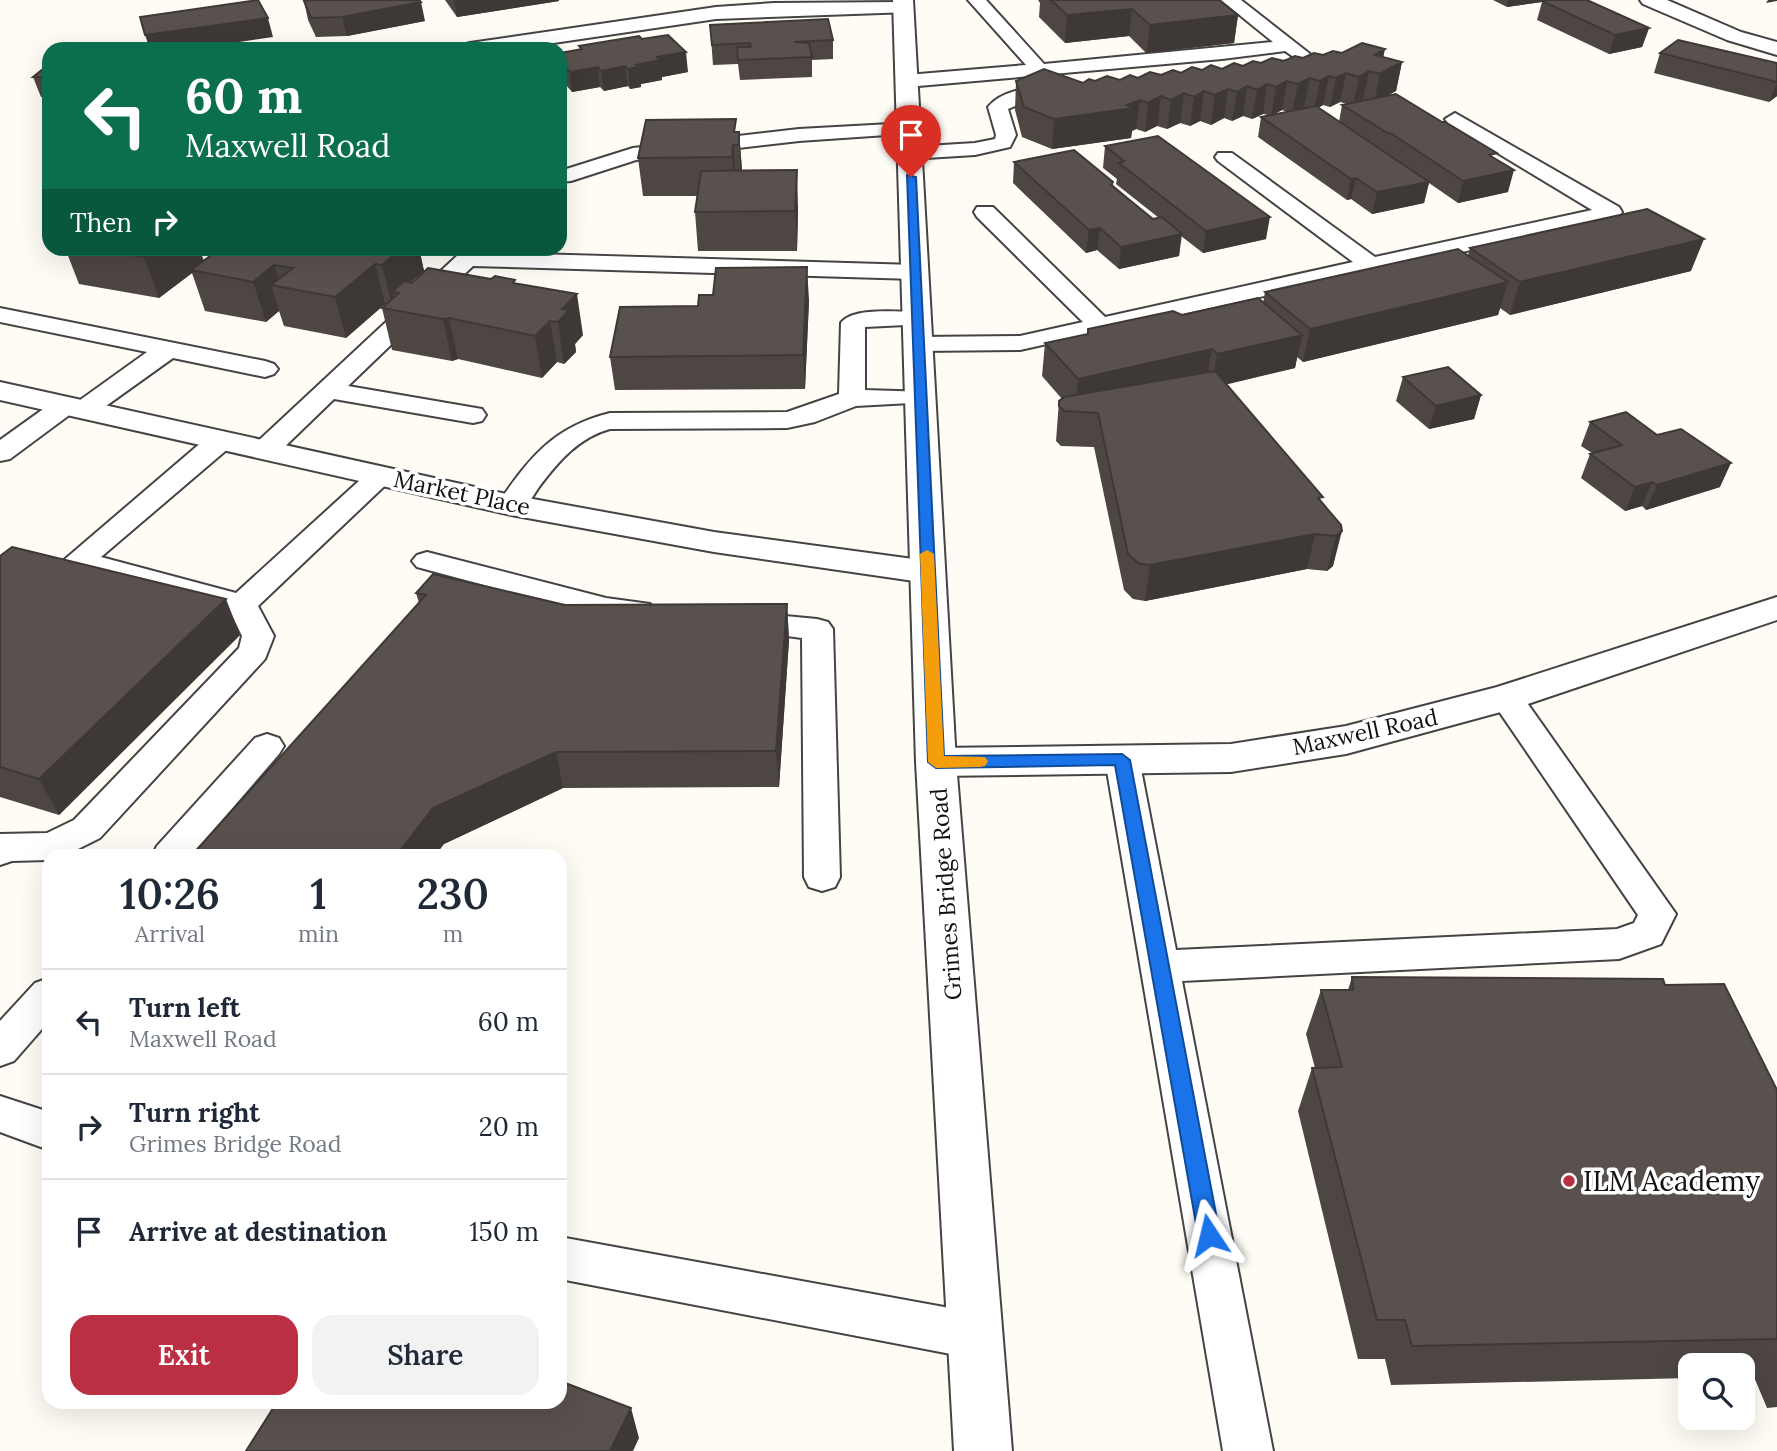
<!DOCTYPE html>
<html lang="en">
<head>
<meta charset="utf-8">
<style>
	:root { --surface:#fff; --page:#f2f2f3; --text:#1f2937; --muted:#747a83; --line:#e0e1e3; --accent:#bb2f42 }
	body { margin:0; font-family:Lora,serif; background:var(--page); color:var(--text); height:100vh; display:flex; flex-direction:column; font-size:26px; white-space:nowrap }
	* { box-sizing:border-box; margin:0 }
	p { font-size:23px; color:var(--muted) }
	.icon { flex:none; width:38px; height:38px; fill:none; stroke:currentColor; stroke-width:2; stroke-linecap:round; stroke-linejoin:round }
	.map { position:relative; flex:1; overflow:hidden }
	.side { position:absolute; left:42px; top:849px; width:525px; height:560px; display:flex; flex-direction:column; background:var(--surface); border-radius:21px; box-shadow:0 7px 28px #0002 }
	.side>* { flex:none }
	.hud { position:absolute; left:42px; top:42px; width:525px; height:214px; border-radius:21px; box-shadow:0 7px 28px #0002; background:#0b6e4f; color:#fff; overflow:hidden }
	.buttons { position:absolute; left:1678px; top:1353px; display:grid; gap:14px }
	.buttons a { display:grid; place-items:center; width:77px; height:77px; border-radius:14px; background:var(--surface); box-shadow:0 7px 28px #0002; font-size:35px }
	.pin { position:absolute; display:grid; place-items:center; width:60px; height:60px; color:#fff; margin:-72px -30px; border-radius:50% 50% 50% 0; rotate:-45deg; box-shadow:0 0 7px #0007 }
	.pin .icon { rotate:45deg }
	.me { position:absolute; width:77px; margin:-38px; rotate:350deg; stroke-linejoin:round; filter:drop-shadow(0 0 5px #0008) }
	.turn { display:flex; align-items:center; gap:24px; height:147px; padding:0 28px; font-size:32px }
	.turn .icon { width:91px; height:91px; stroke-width:2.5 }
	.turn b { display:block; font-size:49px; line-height:60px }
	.then { display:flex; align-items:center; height:66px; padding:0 28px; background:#0003; gap:14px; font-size:26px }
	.eta { display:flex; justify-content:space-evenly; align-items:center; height:119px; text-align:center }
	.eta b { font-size:42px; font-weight:600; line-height:49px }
	.button { display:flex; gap:14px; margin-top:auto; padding:14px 28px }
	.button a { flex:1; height:80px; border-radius:21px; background:var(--accent); color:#fff; font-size:28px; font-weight:600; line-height:80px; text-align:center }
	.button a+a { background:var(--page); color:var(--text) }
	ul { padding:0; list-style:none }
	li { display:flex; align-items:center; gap:21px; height:105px; padding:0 28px; border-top:2px solid var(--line) }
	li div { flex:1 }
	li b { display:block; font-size:26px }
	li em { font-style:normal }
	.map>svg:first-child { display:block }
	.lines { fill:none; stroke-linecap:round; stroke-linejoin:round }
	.service-casing { stroke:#444; stroke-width:4 }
	.minor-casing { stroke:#444; stroke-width:4 }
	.tertiary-casing { stroke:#444; stroke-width:4 }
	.service { fill:#fff; fill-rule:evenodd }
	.minor { fill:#fff; fill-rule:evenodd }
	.tertiary { fill:#fff; fill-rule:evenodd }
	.wall { fill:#4d4642; fill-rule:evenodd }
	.shaded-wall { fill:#3e3936 }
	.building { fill:#59514d; stroke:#3e3936; stroke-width:2 }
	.route { fill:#1a73e8; stroke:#114b97; stroke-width:2 }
	.slow { fill:#f59e0b }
	.poi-dot { fill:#bb2f42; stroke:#fff; stroke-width:2.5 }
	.labels { text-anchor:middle; stroke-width:7; stroke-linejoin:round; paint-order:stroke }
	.street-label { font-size:23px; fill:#111; stroke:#fff }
	.near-poi-label { font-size:28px; fill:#111; stroke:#fff; text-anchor:start }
</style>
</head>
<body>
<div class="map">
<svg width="1777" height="1451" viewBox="0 0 1777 1451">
	<rect width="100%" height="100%" fill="#fefcf5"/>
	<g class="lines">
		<defs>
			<g id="service">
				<polygon points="968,0 986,0 1044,64 1273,42 1221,0 1241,0 1319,61 1316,69 1309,71 1266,72 1264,68 1266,64 1298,60 1285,51 1222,59 907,87 900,85 898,81 907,75 1026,65"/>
				<path d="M1059,84l7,2 3,4 -3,4 -37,6 -21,9 8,26 -6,12 -35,8 -65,4 -7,-2 -3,-4 3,-4 7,-2 65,-4 20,-4 1,-4 -8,-28c15,-19 49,-20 71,-23z"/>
				<polygon points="1455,113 1619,207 1622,212 1619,217 1611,219 1020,350 918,351 909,349 906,344 909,339 918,337 1020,336 1083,322 977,217 974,212 977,207 993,207 1105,317 1353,262 1218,161 1215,157 1218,153 1232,153 1375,257 1592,210 1448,123 1445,119"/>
				<polygon points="909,123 916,125 919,129 916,133 799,141 636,160 571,181 560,182 560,171 633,148 799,129"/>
				<polygon points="467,252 915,265 923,267 927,272 923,277 915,279 473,266 348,386 482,409 486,415 482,421 473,423 334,399 275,456 265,458 255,456 251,450 255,444 459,254"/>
				<polygon points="0,308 265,361 274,364 278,369 274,374 265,377 173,358 92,416 83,418 72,413 10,459 0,461 0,440 56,400 65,398 76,403 147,352 0,322"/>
				<path d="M917,312l9,2 3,5 -3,5 -61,3v63l64,2 4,5 -4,5 -73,4 -41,16 -28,6 -177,1c-31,8 -52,33 -71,58 -5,7 -10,17 -17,23 -6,5 -14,3 -21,1l-4,-6c32,-47 56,-78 113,-92l177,-1 52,-18 2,-71c11,-16 57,-11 76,-11z"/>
				<polygon points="220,433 230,435 233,441 230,447 101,557 236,593 371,470 381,468 391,470 395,476 258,606 274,636 265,659 100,838 70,853 49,856 48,860 12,861 0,865 0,834 47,833 74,820 239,648 242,636 230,611 69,566 64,560 210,435"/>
				<polygon points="427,552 606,598 650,604 654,611 650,618 639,621 606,618 417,567 412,561 417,555"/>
				<polygon points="745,612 817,619 828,622 833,629 840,877 835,887 822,891 809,887 804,877 802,638 734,629 730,622 734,615"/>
				<polygon points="1506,687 1518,690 1676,914 1661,944 1619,959 1182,981 1273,1451 1223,1451 1105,759 1110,750 1122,747 1134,750 1139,759 1176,950 1617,929 1634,923 1638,915 1490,698 1494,690"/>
				<polygon points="267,734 279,738 284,746 279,754 191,856 152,856 157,846 255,738"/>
				<polygon points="49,978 49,1021 14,1061 0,1066 0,1021 35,983"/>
				<polygon points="0,1096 49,1112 49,1150 0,1132"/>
				<polygon points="560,1237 977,1313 994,1320 1000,1336 994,1352 977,1359 560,1279"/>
			</g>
			<g id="minor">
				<polygon points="1640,0 1667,0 1741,32 1777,42 1777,55 1727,40 1643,4"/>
				<polygon points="903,2 910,4 913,8 910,12 716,19 513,49 460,49 463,45 470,43 716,7 774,3"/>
				<polygon points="0,382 511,495 714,532 928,561 940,564 945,572 940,580 928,583 714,552 511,515 0,400"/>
				<polygon points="1777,597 1777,620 1519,707 1346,754 1231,772 936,776 922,772 916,762 922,752 936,748 1231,744 1346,726 1497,687"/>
			</g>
			<polygon id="tertiary" points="893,0 913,0 956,762 1012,1451 954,1451 916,762"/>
		</defs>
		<use href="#service" class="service-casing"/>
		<use href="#minor" class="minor-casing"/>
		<use href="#tertiary" class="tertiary-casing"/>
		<use href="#service" class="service"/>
		<use href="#minor" class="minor"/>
		<use href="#tertiary" class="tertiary"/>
	</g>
	<g class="wall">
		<polygon points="445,0 559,0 559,1 457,17"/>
		<polygon points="1038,0 1219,0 1238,15 1234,43 1146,53 1129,36 1065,43 1039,17 1040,3"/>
		<polygon points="1493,0 1587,0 1649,28 1642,47 1609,54 1537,20 1542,2 1507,7"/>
		<polygon points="304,1 425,21 347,36 316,37 308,20"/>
		<polygon points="710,25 833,40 833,59 812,60 812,77 740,80 738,64 713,65"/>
		<polygon points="642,39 688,72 662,77 662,80 641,84 641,87 630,89 628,86 604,91 600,87 572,92 560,78 560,53 580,49 579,46"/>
		<path d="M1342,53l42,4 18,5 -6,29 -10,5 109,63 13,33 -50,11 -29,-20 -5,20 -52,11 -21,-15 -4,1 -89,-63 3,-20 7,-2 -5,-1 -11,5 -9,-3 -11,5 -8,-3 -13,7 -11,-4 -10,5 -10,-3 -13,6 -10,-3 -12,6 -9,-3 -4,2 -1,7 -79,11 -30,-12 -7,-27 1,-29 67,2 37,-3 102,-11zM1340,102l7,2 -5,1 -3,17 -21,-14 5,-3 7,2zM1282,110l5,2 -13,2z"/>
		<polygon points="1660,53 1777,63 1777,96 1769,102 1654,73"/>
		<polygon points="49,64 49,97 41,97 33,77"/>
		<polygon points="737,132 739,132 742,170 798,208 797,251 698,251 695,212 697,196 643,196 638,158"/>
		<polygon points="1105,146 1266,239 1203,253 1181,236 1179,256 1119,269 1097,250 1086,253 1013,183 1014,162 1113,182 1113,185 1153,219 1159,218 1116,184 1117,179 1103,168"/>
		<polygon points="65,248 199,248 204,261 419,248 424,271 410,282 516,283 583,335 575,344 576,352 564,364 557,362 542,378 458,359 452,361 392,350 382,308 386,304 385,304 346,338 284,326 279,311 266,322 205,311 192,273 159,298 79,284"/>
		<polygon points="1470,248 1691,271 1510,315 1500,308 1498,315 1303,362 1297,357 1295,368 1226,384 1341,525 1333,566 1327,571 1307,569 1145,601 1133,599 1124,590 1094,447 1061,446 1056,441 1059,401 1062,399 1042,376 1045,343 1182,315 1263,303 1265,292 1468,255"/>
		<polygon points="809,300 805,389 615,390 610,357"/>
		<polygon points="1403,377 1481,395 1474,419 1429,429 1396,401"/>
		<polygon points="1590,422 1720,487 1646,510 1642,506 1625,511 1581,478 1590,454 1592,453 1581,446"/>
		<polygon points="0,556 240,635 59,815 0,797"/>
		<polygon points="416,593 565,605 787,604 789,640 779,787 563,788 444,844 419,603"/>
		<polygon points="1352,977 1665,985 1777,1090 1777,1407 1767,1408 1754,1377 1743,1377 1743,1365 1690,1365 1690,1378 1391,1385 1385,1359 1358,1359 1298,1111 1312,1068 1315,1068 1306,1034 1321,990 1348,990"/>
	</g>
	<g class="shaded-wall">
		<polygon points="454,0 559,0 559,1 457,17"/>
		<polygon points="1508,0 1548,0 1542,1 1542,2 1507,7"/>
		<polygon points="1768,0 1777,0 1777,1 1766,3"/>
		<polygon points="421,2 425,21 347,36 342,17"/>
		<polygon points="1132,9 1129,36 1065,43 1067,15"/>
		<polygon points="1238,15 1234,43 1146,53 1150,25"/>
		<polygon points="268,18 273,37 192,49 150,49 145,35"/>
		<polygon points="1649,28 1642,47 1609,54 1615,35"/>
		<polygon points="1385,49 1380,74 1375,55"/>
		<polygon points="686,52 688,72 662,77 662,80 641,84 641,87 630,89 628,69 657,57"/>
		<polygon points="1402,62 1396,91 1374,103 1380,74"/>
		<polygon points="625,66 628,86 604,91 601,71"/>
		<polygon points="598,67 600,87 572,92 570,72"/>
		<polygon points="1369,71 1363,100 1353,106 1359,77"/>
		<polygon points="1346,73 1340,102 1330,107 1336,78"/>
		<polygon points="1329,76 1323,105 1314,110 1320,81"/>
		<polygon points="1310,78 1304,107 1292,113 1298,84"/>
		<polygon points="1287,81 1282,110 1271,116 1276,87"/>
		<polygon points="1777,83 1777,96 1769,102"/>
		<polygon points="1267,84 1263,114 1252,119 1257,90"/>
		<polygon points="1247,86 1243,116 1232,121 1237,92"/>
		<polygon points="1228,89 1224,118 1211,125 1215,95"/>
		<polygon points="1204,91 1200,121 1190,126 1194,97"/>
		<polygon points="1184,93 1180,123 1167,129 1171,100"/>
		<polygon points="1161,96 1157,126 1145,132 1148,103"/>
		<polygon points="1140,100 1136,129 1132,131 1131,138 1052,149 1054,119 1127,105"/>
		<polygon points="739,132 742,170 741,183 739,145"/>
		<polygon points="733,145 736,182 734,195 732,157"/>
		<polygon points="797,170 798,208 797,251 795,211"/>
		<polygon points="1514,170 1508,192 1458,203 1463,181"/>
		<polygon points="1356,178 1351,199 1347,200 1351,179"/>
		<polygon points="1429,182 1424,203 1372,214 1377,192"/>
		<polygon points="1270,217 1266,239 1203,253 1206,231"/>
		<polygon points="1100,228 1097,250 1086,253 1089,230"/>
		<polygon points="1182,234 1179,256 1119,269 1121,247"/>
		<polygon points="1704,239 1691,271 1510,315 1520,282"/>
		<polygon points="156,248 199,248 204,263 191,270 192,273 159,298 144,257"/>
		<polygon points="393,248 419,248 424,271 399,293 392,292 395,302 392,305 382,265 390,251"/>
		<polygon points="375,264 385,304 346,338 335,297"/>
		<polygon points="274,265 281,287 271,285 279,311 266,322 253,282"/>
		<polygon points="807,267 809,300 805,389 803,355"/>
		<polygon points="1508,282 1498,315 1303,362 1310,329"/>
		<polygon points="577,294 583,335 575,344 576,352 564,364 558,322 562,309"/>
		<polygon points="449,318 458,359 452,361 443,319"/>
		<polygon points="550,321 557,362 542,378 535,336"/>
		<polygon points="1302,335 1295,368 1212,388 1217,354"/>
		<polygon points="1212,349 1206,383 1075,412 1078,379"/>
		<polygon points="1481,395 1474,419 1429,429 1436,406"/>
		<polygon points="1731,463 1720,487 1646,510 1657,485"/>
		<polygon points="1652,482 1642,506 1625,511 1635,487"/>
		<polygon points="1342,531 1333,566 1327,571 1336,536"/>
		<polygon points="1315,534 1307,569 1145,601 1150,565"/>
		<polygon points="226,599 240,635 59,815 39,779"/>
		<polygon points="787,604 789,640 779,787 776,751"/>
		<polygon points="556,752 563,788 444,844 435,856 396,856 433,808"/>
		<polygon points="631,1408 639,1438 633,1451 610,1451"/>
	</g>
	<g class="building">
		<polygon points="258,0 268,18 145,35 140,17"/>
		<polygon points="313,0 419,0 421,2 342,17 311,18 304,1"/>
		<polygon points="1051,0 1219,0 1238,15 1150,25 1132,9 1067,15"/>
		<polygon points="1546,0 1587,0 1649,28 1615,35 1542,1"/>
		<polygon points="828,19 833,40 794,42 809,43 812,57 738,60 737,47 751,47 750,43 712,45 710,25"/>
		<polygon points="668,35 686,52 657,57 660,60 636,65 639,67 628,69 625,66 601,71 598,67 570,72 560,61 560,53 582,49 579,46 639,36 642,39"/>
		<polygon points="1678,40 1777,63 1777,82 1660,53"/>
		<polygon points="1362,43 1385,49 1375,55 1402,62 1380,74 1369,71 1359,77 1346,73 1336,78 1329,76 1320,81 1310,78 1298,84 1287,81 1276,87 1267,84 1257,90 1247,86 1237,92 1228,89 1215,95 1204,91 1194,97 1184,93 1171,100 1161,96 1148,103 1140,100 1127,105 1134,108 1054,119 1024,107 1016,81 1044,69 1083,83 1089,79 1095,81 1107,76 1120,80 1130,75 1138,78 1150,72 1161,75 1173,70 1181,73 1192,67 1202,70 1211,65 1222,69 1234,63 1243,66 1253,61 1261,63 1272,58 1284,61 1295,56 1303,58 1314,53 1323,55 1333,51 1342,53"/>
		<polygon points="70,48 115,49 68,49"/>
		<polygon points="49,64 49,77 33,77"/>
		<polygon points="1396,94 1442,122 1445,122 1497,153 1489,155 1514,170 1463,181 1392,134 1386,132 1342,105"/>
		<polygon points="1316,106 1429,182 1377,192 1356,178 1351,179 1261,117"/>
		<polygon points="736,119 734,132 739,132 739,145 733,145 732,157 638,158 646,120"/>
		<polygon points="1158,136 1270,217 1206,231 1119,163 1124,161 1105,146"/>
		<polygon points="1074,150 1113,182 1111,185 1153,219 1162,217 1182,234 1121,247 1100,228 1089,230 1014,162"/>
		<polygon points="797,170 795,211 695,212 701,171"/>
		<polygon points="1647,209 1704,239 1520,282 1470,248"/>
		<polygon points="92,248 156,248 144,257"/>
		<polygon points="221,248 393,248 390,251 397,252 382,265 375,264 335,297 271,285 293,268 274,265 253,282 191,270"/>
		<polygon points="1458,249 1508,282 1310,329 1265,292"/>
		<polygon points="807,267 803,355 610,357 620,307 698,306 699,295 713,295 716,268"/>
		<polygon points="428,268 491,279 495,276 515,280 513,283 577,294 562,309 569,310 558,322 550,321 535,336 449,318 443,319 382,308 399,293 392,292 404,281 412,283"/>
		<polygon points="1258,298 1302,335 1217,354 1212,349 1078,379 1045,343 1088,334 1088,329 1173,311 1182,315"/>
		<polygon points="1448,367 1481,395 1436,406 1403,377"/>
		<polygon points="1215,371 1323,497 1318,498 1341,525 1342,531 1336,536 1315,534 1150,565 1138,563 1128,554 1098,413 1064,411 1059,406 1059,401 1064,397"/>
		<polygon points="1626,412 1657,435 1681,429 1731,463 1657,485 1652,482 1635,487 1590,454 1622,445 1590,422"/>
		<polygon points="12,547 226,599 39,779 0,767 0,556"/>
		<polygon points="433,574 565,605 787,604 776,751 556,752 433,808 396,856 191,856 426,595 416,593"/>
		<polygon points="1352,977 1663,979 1665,985 1724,984 1777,1090 1777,1339 1412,1346 1405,1320 1377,1320 1312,1068 1342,1067 1321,990 1353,990"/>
		<polygon points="560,1381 631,1408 610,1451 246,1451 277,1402 560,1402"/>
	</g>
	<polygon class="route" points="907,175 916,177 944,756 1122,754 1130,760 1220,1235 1217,1242 1209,1245 1202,1242 1198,1235 1115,765 936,768 928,762"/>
	<polygon class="slow" points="927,550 934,554 944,756 985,757 988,761 985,766 980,767 936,768 928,762 920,554"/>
	<circle class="poi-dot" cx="1569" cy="1181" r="7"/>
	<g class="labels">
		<g class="street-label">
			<text transform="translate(462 493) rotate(12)" y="8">Market Place</text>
			<text transform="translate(1365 732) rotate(-12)" y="8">Maxwell Road</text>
			<text transform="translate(946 894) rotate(-94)" y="8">Grimes Bridge Road</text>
		</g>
		<g class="near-poi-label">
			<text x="1583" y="1191">ILM Academy</text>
		</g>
	</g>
</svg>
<div class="buttons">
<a><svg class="icon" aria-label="search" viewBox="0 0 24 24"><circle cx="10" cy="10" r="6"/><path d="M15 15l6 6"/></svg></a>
</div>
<div class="pin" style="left:911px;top:177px;background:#d93025"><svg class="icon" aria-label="arrive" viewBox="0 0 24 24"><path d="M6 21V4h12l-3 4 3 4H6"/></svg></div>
<svg class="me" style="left:1209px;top:1235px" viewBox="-20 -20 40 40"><path d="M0-17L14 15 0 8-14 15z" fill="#1a73e8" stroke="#fff" stroke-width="4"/></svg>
<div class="hud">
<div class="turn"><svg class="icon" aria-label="left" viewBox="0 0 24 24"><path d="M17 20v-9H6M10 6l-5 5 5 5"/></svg><div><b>60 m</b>Maxwell Road</div></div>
<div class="then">Then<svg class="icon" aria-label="right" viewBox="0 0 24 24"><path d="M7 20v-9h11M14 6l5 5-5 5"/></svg></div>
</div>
<section class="side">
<div class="eta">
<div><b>10:26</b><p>Arrival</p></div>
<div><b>1</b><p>min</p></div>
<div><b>230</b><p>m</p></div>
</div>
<ul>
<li><svg class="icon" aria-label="left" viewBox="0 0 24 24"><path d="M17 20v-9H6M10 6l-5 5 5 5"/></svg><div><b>Turn left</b><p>Maxwell Road</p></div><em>60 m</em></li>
<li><svg class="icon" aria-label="right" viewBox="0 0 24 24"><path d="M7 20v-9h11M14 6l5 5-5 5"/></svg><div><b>Turn right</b><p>Grimes Bridge Road</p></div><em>20 m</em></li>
<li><svg class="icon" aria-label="arrive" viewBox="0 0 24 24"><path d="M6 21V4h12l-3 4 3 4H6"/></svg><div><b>Arrive at destination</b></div><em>150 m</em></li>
</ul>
<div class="button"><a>Exit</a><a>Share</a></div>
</section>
</div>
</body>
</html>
